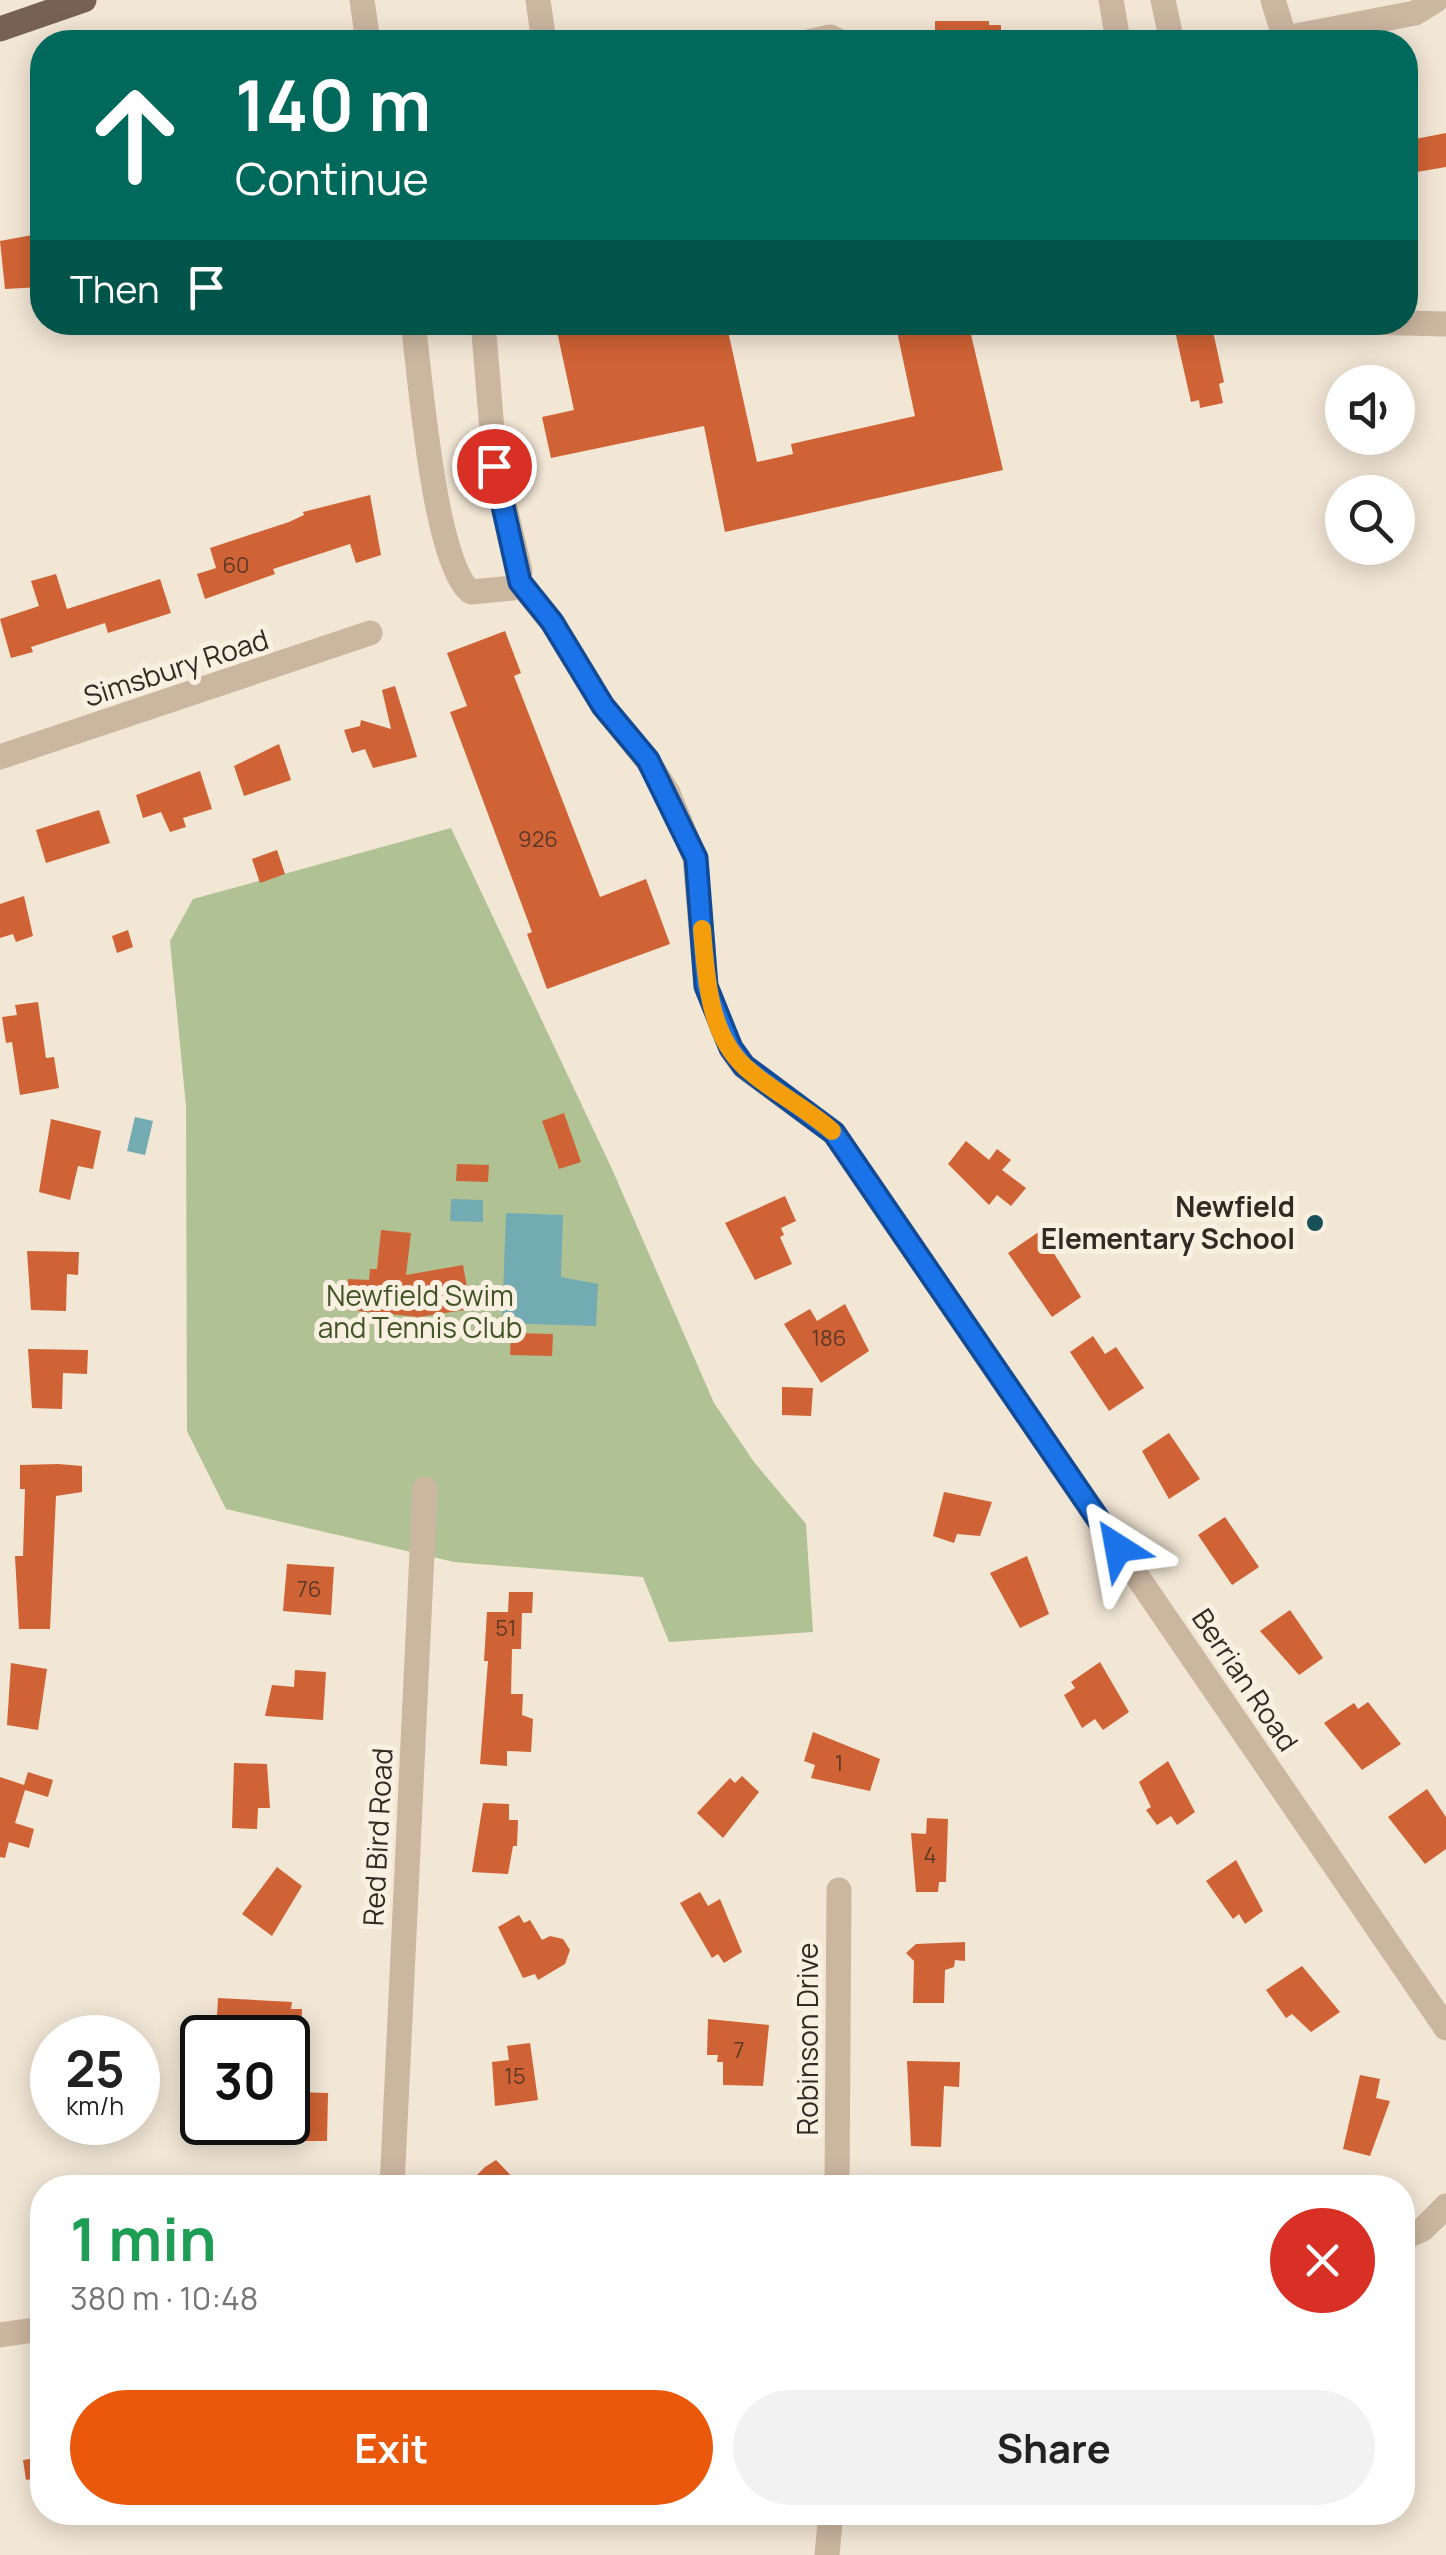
<!DOCTYPE html>
<html lang="en">
<head>
<meta charset="utf-8">
<style>
	:root { --surface:#fff; --page:#f2f2f2; --text:#222; --muted:#767676; --accent:#ea580c }
	body { margin:0; font-family:Manrope,sans-serif; background:var(--page); color:var(--text); height:100vh; display:flex; flex-direction:column; font-size:38px; white-space:nowrap }
	* { box-sizing:border-box; margin:0 }
	p { font-size:32px; color:var(--muted) }
	.icon { flex:none; width:55px; height:55px; fill:none; stroke:currentColor; stroke-width:2; stroke-linecap:round; stroke-linejoin:round }
	.map { position:relative; flex:1; overflow:hidden }
	.panel { position:absolute; left:30px; top:2175px; width:1385px; height:350px; display:flex; flex-direction:column; background:var(--surface); border-radius:40px; box-shadow:0 5px 25px #0003 }
	.panel>* { flex:none }
	.top-card { position:absolute; left:30px; top:30px; width:1388px; height:305px; border-radius:40px; box-shadow:0 5px 25px #0003; background:#00695c; color:#fff; overflow:hidden }
	.tools { position:absolute; left:1325px; top:365px; display:grid; gap:20px }
	.tools a { display:grid; place-items:center; width:90px; height:90px; border-radius:50%; background:var(--surface); box-shadow:0 5px 25px #0003; font-size:50px }
	.speed { position:absolute; left:30px; top:2015px; display:flex; gap:20px; font-size:50px; font-weight:700; text-align:center }
	.speed>* { display:grid; place-content:center; width:130px; height:130px; border-radius:50%; background:var(--surface); box-shadow:0 5px 25px #0003; line-height:1 }
	.speed small { font-size:25px; font-weight:400 }
	.speed .limit { border:5px solid #111; border-radius:15px; background:#fff; color:#111 }
	.pin { position:absolute; display:grid; place-items:center; width:85px; height:85px; color:#fff; margin:-42px; border:5px solid #fff; border-radius:50%; box-shadow:0 2px 10px #0007 }
	.me { position:absolute; width:110px; margin:-55px; rotate:326deg; stroke-linejoin:round; filter:drop-shadow(0 0 8px #0008) }
	.turn { display:flex; align-items:center; gap:35px; height:210px; padding:0 40px; font-size:45px }
	.turn .icon { width:130px; height:130px; stroke-width:2.5 }
	.turn b { display:block; font-size:70px; line-height:85px }
	.then { display:flex; align-items:center; height:95px; padding:0 40px; background:#0003; gap:20px; font-size:38px }
	.round { display:grid; place-items:center; flex:none; width:105px; height:105px; border-radius:52px; background:var(--page) }
	.summary { display:flex; align-items:center; justify-content:space-between; height:170px; padding:0 40px }
	h1 { font-size:60px; font-weight:700; line-height:75px; color:#1e9e55 }
	.button { display:flex; gap:20px; margin-top:auto; padding:20px 40px }
	.button a { flex:1; height:115px; border-radius:60px; background:var(--accent); color:#fff; font-size:40px; font-weight:700; line-height:115px; text-align:center }
	.button a+a { background:var(--page); color:var(--text) }
	.map>svg:first-child { display:block }
	.green { fill:#b0c294 }
	.water { fill:#72abb1 }
	.building { fill:#d06335 }
	.lines { fill:none; stroke-linecap:round; stroke-linejoin:round }
	.minor { stroke:#cbb6a0; stroke-width:25 }
	.major { stroke:#776153; stroke-width:25 }
	.route-casing { stroke:#114b97; stroke-width:25 }
	.route { stroke:#1a73e8; stroke-width:18 }
	.slow { stroke:#f59e0b; stroke-width:18 }
	.poi-dot { fill:#175058; stroke:#faf0e1; stroke-width:4 }
	.labels { text-anchor:middle; stroke-width:10; stroke-linejoin:round; paint-order:stroke }
	.number-label { font-size:22px; fill:#5b3828 }
	.street-label { font-size:28px; fill:#342a24; stroke:#faf0e1 }
	.poi-label { font-size:28px; font-weight:bold; fill:#342a24; stroke:#faf0e1; text-anchor:end }
	.park-label { font-size:28px; fill:#415426; stroke:#faf0e1 }
</style>
</head>
<body>
<div class="map">
<svg width="1446" height="2555" viewBox="0 0 1446 2555">
	<rect width="100%" height="100%" fill="#f2e6d5"/>
	<polygon class="green" points="451,828 612,1169 714,1403 754,1462 806,1524 813,1632 669,1642 643,1577 454,1562 226,1509 187,1431 186,1106 170,941 193,899"/>
	<g class="water">
		<polygon points="135,1117 153,1121 145,1155 127,1151"/>
		<polygon points="451,1199 483,1200 483,1222 450,1221"/>
		<polygon points="506,1213 563,1215 561,1277 598,1284 596,1326 502,1323"/>
	</g>
	<g class="building">
		<polygon points="935,21 989,21 989,25 1001,25 1001,42 935,42"/>
		<polygon points="1446,133 1446,167 1405,174 1405,141"/>
		<polygon points="38,234 41,287 5,289 0,241"/>
		<polygon points="555,322 726,322 757,462 793,454 791,444 915,416 895,322 968,322 1003,470 725,532 704,426 551,458 542,417 574,410"/>
		<polygon points="1173,322 1211,322 1224,382 1219,384 1223,403 1200,408 1199,400 1191,402"/>
		<polygon points="370,495 381,555 356,563 350,544 273,569 275,574 205,599 197,574 216,568 210,548 289,522 304,515 303,512"/>
		<polygon points="56,574 67,609 160,579 171,613 108,633 105,623 31,647 33,652 11,658 0,619 39,606 31,581"/>
		<polygon points="505,631 521,673 514,676 600,897 646,879 670,944 547,989 527,934 532,932 450,712 467,706 447,653"/>
		<polygon points="395,686 417,757 373,768 365,749 352,753 344,730 360,726 361,720 391,729 382,690"/>
		<polygon points="279,744 291,780 244,796 234,766"/>
		<polygon points="200,771 212,809 183,818 186,827 170,832 161,812 143,818 136,795"/>
		<polygon points="99,810 110,843 46,863 36,830"/>
		<polygon points="277,850 285,874 260,883 252,859"/>
		<polygon points="24,896 33,936 16,942 13,934 0,938 0,904"/>
		<polygon points="128,930 133,947 117,953 112,936"/>
		<polygon points="38,1002 46,1058 54,1057 59,1088 20,1095 12,1042 6,1043 2,1017 17,1015 15,1005"/>
		<polygon points="564,1113 581,1162 559,1169 542,1121"/>
		<polygon points="51,1119 101,1131 93,1169 78,1166 70,1200 39,1192"/>
		<polygon points="966,1141 989,1160 997,1149 1011,1160 1002,1170 1026,1188 1011,1206 997,1195 989,1205 948,1164"/>
		<polygon points="457,1164 489,1165 488,1182 456,1181"/>
		<polygon points="785,1196 796,1221 781,1228 784,1235 780,1237 792,1264 755,1280 725,1223"/>
		<polygon points="381,1230 411,1233 406,1275 463,1265 471,1309 419,1317 347,1310 348,1279 369,1280 370,1269 377,1269"/>
		<polygon points="1040,1231 1081,1297 1052,1317 1008,1253"/>
		<polygon points="27,1251 79,1252 78,1275 67,1274 66,1311 31,1310"/>
		<polygon points="845,1304 869,1351 821,1383 784,1324 810,1309 817,1321"/>
		<polygon points="511,1333 553,1334 552,1356 510,1355"/>
		<polygon points="1093,1336 1105,1354 1116,1347 1144,1388 1109,1411 1070,1352"/>
		<polygon points="28,1349 88,1350 87,1374 63,1373 62,1409 32,1408"/>
		<polygon points="782,1387 813,1388 811,1416 782,1415"/>
		<polygon points="1169,1433 1200,1479 1169,1499 1142,1451"/>
		<polygon points="58,1464 82,1466 82,1492 56,1496 50,1629 19,1629 15,1556 23,1556 25,1489 20,1489 20,1465"/>
		<polygon points="944,1492 992,1502 980,1536 957,1534 954,1543 933,1536"/>
		<polygon points="1225,1517 1259,1567 1232,1585 1198,1535"/>
		<polygon points="1027,1556 1049,1614 1020,1628 990,1573"/>
		<polygon points="287,1564 334,1567 331,1615 283,1611"/>
		<polygon points="509,1592 533,1592 532,1613 522,1613 521,1649 512,1649 511,1694 523,1694 522,1715 533,1719 531,1752 507,1751 507,1766 480,1764 488,1661 484,1661 487,1612 508,1612"/>
		<polygon points="1290,1610 1323,1658 1299,1675 1260,1631"/>
		<polygon points="1100,1662 1129,1712 1103,1730 1095,1719 1082,1728 1064,1695 1075,1688 1071,1682"/>
		<polygon points="11,1663 47,1669 38,1730 7,1725"/>
		<polygon points="295,1670 326,1672 323,1720 265,1716 272,1685 294,1687"/>
		<polygon points="1368,1702 1401,1744 1362,1770 1324,1723 1354,1703 1358,1709"/>
		<polygon points="813,1732 880,1759 870,1791 811,1778 815,1765 804,1761"/>
		<polygon points="1168,1761 1195,1812 1177,1825 1171,1816 1157,1825 1146,1810 1151,1807 1139,1782"/>
		<polygon points="234,1763 267,1764 270,1808 258,1808 257,1829 232,1828"/>
		<polygon points="28,1772 53,1780 48,1797 25,1790 15,1823 34,1829 29,1848 9,1842 5,1858 0,1857 0,1777 24,1785"/>
		<polygon points="742,1776 759,1792 723,1838 697,1813 730,1778 735,1783"/>
		<polygon points="1427,1789 1446,1817 1446,1849 1425,1864 1388,1817"/>
		<polygon points="483,1803 509,1804 509,1820 518,1820 517,1846 513,1846 508,1874 472,1872"/>
		<polygon points="927,1818 948,1819 946,1882 939,1882 938,1892 916,1892 911,1833 926,1834"/>
		<polygon points="1236,1860 1263,1911 1245,1924 1239,1914 1233,1919 1206,1881"/>
		<polygon points="277,1867 302,1886 272,1936 242,1914"/>
		<polygon points="700,1892 708,1906 720,1899 742,1952 724,1963 718,1954 712,1958 680,1903"/>
		<polygon points="519,1915 524,1923 530,1920 542,1940 550,1936 563,1939 570,1950 565,1964 538,1980 535,1974 523,1978 498,1927"/>
		<polygon points="965,1942 965,1961 955,1960 954,1967 945,1970 944,2003 913,2003 914,1961 906,1953 916,1944"/>
		<polygon points="1302,1966 1340,2012 1311,2032 1292,2014 1286,2018 1266,1990"/>
		<polygon points="218,1998 292,2002 291,2009 302,2009 301,2034 216,2036"/>
		<polygon points="708,2019 769,2025 763,2086 723,2085 723,2062 717,2062 718,2055 707,2055"/>
		<polygon points="530,2043 538,2100 495,2106 492,2062 509,2060 507,2046"/>
		<polygon points="907,2061 960,2062 959,2087 944,2086 941,2147 911,2146"/>
		<polygon points="1360,2075 1380,2079 1376,2098 1390,2101 1370,2156 1343,2149"/>
		<polygon points="297,2092 328,2093 327,2141 286,2141 288,2118 296,2118"/>
		<polygon points="496,2160 523,2188 464,2188 485,2167"/>
		<polygon points="42,2457 42,2477 26,2480 23,2460"/>
	</g>
	<g class="lines">
		<g class="minor">
			<polyline points="362,0 368,42"/>
			<polyline points="538,0 544,42"/>
			<polyline points="1111,0 1117,35 1111,42"/>
			<polyline points="1163,0 1172,42"/>
			<polyline points="1273,0 1286,42"/>
			<polyline points="1285,38 1415,13 1436,0"/>
			<polyline points="808,42 830,37 840,42"/>
			<path d="M413,322c7,52 21,243 58,270l42,-4 6,-6 1,-11 -25,-105 -12,-144"/>
			<polyline points="1361,322 1446,324"/>
			<polyline points="519,582 552,622 603,706 647,760 668,793 695,858 706,986 731,1049 744,1067 834,1133 1446,2028"/>
			<polyline points="0,757 370,633"/>
			<polyline points="392,2188 425,1489"/>
			<polyline points="837,2188 839,1890"/>
			<polyline points="1402,2239 1423,2229 1446,2206"/>
			<polyline points="0,2335 42,2329"/>
			<polyline points="827,2555 831,2512"/>
		</g>
		<polyline class="major" points="0,29 84,0"/>
	</g>
	<g class="lines">
		<defs>
			<polyline id="route" points="494,466 520,582 552,622 603,706 648,760 696,858 706,986 731,1048 744,1066 834,1133 1118,1548"/>
		</defs>
		<use href="#route" class="route-casing"/>
		<use href="#route" class="route"/>
		<path class="slow" d="M702,929c4,46 6,104 43,138 26,24 60,40 87,64"/>
	</g>
	<circle class="poi-dot" cx="1315" cy="1223" r="10"/>
	<g class="labels">
		<g class="number-label">
			<text x="236" y="573">60</text>
			<text x="538" y="847">926</text>
			<text x="829" y="1346">186</text>
			<text x="309" y="1597">76</text>
			<text x="506" y="1636">51</text>
			<text x="839" y="1771">1</text>
			<text x="930" y="1863">4</text>
			<text x="739" y="2058">7</text>
			<text x="515" y="2084">15</text>
		</g>
		<g class="street-label">
			<text transform="translate(176 668) rotate(-18)" y="10">Simsbury Road</text>
			<text transform="translate(1245 1680) rotate(56)" y="10">Berrian Road</text>
			<text transform="translate(378 1837) rotate(-87)" y="10">Red Bird Road</text>
			<text transform="translate(808 2039) rotate(-90)" y="10">Robinson Drive</text>
		</g>
		<g class="poi-label">
			<text x="1295" y="1217">Newfield<tspan x="1295" dy="32">Elementary School</tspan></text>
		</g>
		<g class="park-label">
			<text x="420" y="1306">Newfield Swim<tspan x="420" dy="32">and Tennis Club</tspan></text>
		</g>
	</g>
</svg>
<div class="tools">
<a><svg class="icon" aria-label="sound" viewBox="0 0 24 24"><path d="M4 9h4l5-4v14l-5-4H4zM17 9q2 3 0 6"/></svg></a>
<a><svg class="icon" aria-label="search" viewBox="0 0 24 24"><circle cx="10" cy="10" r="6"/><path d="M15 15l6 6"/></svg></a>
</div>
<div class="speed"><div>25<small>km/h</small></div><div class="limit">30</div></div>
<div class="pin" style="left:494px;top:466px;background:#d93025"><svg class="icon" aria-label="arrive" viewBox="0 0 24 24"><path d="M6 21V4h12l-3 4 3 4H6"/></svg></div>
<svg class="me" style="left:1118px;top:1548px" viewBox="-20 -20 40 40"><path d="M0-17L14 15 0 8-14 15z" fill="#1a73e8" stroke="#fff" stroke-width="4"/></svg>
<div class="top-card">
<div class="turn"><svg class="icon" aria-label="ahead" viewBox="0 0 24 24"><path d="M12 20V5M6 11l6-6 6 6"/></svg><div><b>140 m</b>Continue</div></div>
<div class="then">Then<svg class="icon" aria-label="arrive" viewBox="0 0 24 24"><path d="M6 21V4h12l-3 4 3 4H6"/></svg></div>
</div>
<section class="panel">
<div class="summary"><div><h1>1 min</h1><p>380 m · 10:48</p></div><a class="round" style="background:#d93025;color:#fff"><svg class="icon" aria-label="close" viewBox="0 0 24 24"><path d="M6 6l12 12M18 6L6 18"/></svg></a></div>
<div class="button"><a>Exit</a><a>Share</a></div>
</section>
</div>
</body>
</html>
